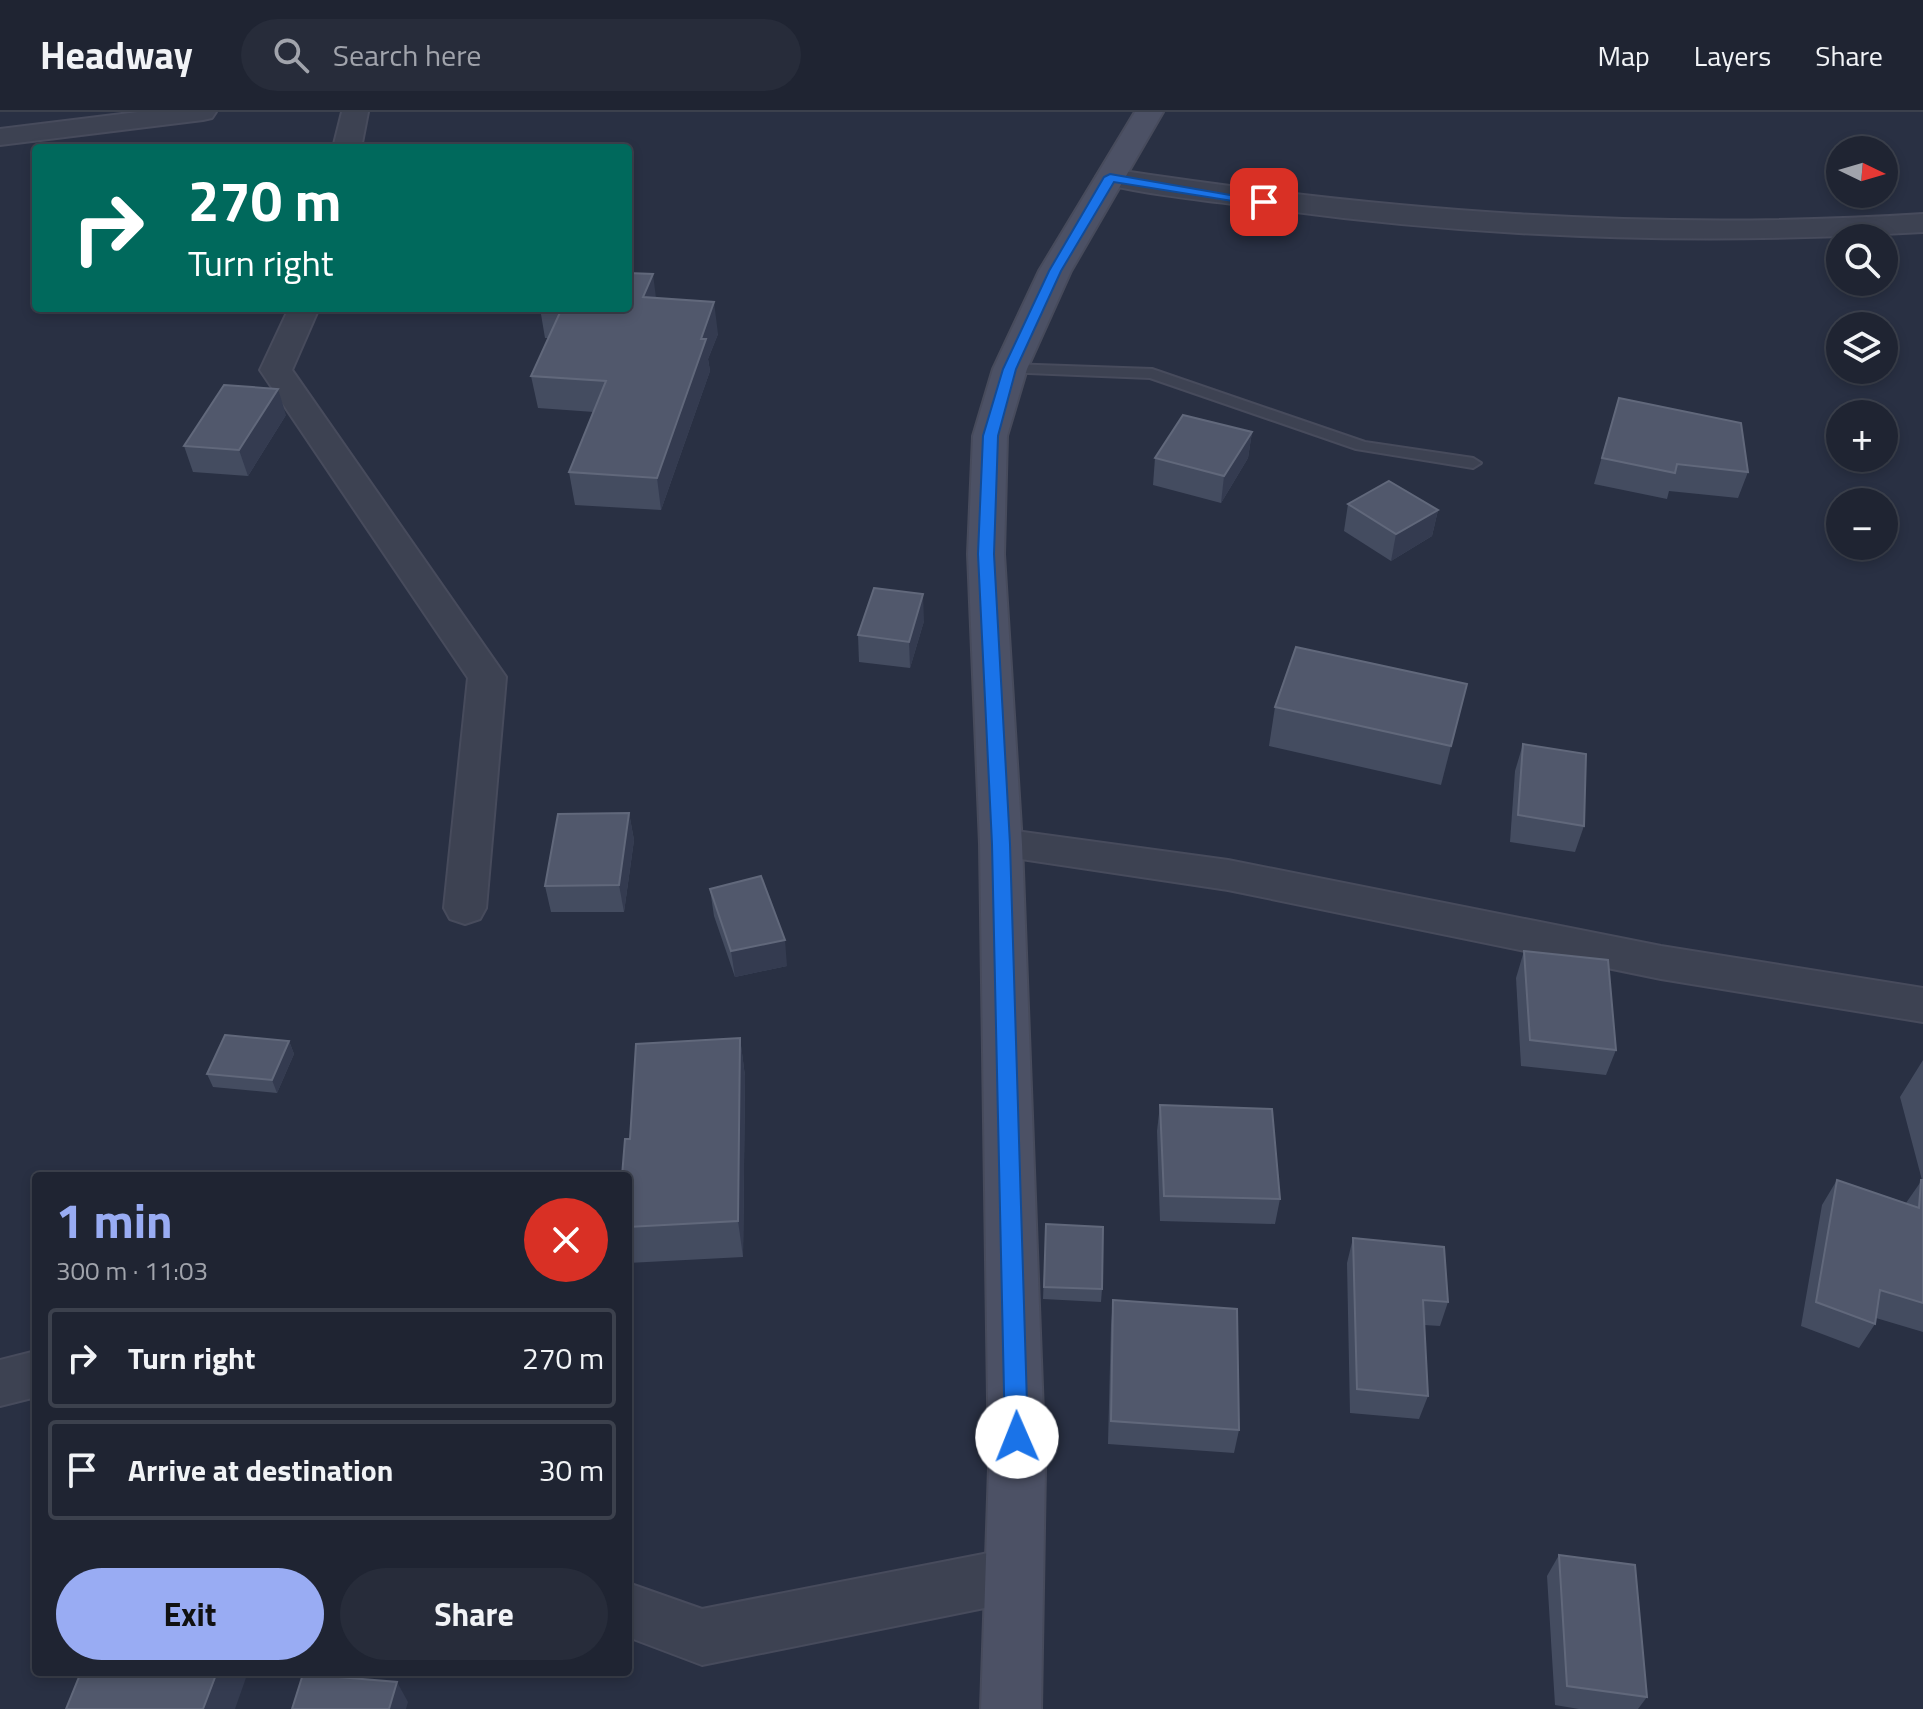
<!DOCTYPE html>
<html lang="en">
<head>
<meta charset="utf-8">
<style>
	:root { --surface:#1f2432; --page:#272c3a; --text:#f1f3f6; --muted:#a1a4ac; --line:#3c414d; --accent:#99acf3 }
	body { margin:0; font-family:"Titillium Web",sans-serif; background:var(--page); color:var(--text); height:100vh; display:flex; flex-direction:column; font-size:30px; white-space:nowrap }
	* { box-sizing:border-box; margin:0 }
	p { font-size:26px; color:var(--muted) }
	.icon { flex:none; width:44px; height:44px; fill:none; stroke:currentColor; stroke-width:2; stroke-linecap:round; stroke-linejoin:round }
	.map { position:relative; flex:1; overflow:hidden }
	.details { position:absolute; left:32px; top:1060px; width:600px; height:504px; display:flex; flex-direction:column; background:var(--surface); border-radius:8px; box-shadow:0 4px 12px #0003,0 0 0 2px var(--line) }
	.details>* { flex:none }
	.hud { position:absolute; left:32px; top:32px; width:600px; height:168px; border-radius:8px; box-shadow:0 4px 12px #0003,0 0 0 2px var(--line); background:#00695c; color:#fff; overflow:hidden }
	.needle { width:52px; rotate:95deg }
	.fabs { position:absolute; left:1826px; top:24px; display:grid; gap:16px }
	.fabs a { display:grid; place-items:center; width:72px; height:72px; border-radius:50%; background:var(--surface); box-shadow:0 4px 12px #0003,0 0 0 2px var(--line); font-size:40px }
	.pin { position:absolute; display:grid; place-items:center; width:68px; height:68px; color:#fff; margin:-34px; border-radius:16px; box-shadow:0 4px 12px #0006 }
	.me { position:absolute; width:88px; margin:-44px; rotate:359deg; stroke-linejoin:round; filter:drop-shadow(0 0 6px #0008) }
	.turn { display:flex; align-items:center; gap:28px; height:168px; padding:0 24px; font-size:36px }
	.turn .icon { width:104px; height:104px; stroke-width:2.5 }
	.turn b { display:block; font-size:56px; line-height:68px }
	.round { display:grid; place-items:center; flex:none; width:84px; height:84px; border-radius:42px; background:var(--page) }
	.headline { display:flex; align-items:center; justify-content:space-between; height:136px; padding:0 24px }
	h1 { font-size:48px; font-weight:700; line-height:60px; color:var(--accent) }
	.primary-button { display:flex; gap:16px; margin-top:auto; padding:16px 24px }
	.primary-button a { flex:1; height:92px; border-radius:48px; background:var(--accent); color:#111; font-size:32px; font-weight:700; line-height:92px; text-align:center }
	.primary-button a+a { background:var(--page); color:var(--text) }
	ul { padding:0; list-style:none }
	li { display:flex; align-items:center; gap:24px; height:100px; margin:0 16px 12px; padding:0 8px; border:4px solid var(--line); border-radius:8px }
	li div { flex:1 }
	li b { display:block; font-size:30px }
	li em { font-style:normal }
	header { display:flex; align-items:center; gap:48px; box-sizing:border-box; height:112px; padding:0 40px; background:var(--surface); border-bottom:2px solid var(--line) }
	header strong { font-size:38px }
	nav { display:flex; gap:44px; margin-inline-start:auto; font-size:28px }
	.search { width:560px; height:72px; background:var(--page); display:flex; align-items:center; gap:20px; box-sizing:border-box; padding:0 28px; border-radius:44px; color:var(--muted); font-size:30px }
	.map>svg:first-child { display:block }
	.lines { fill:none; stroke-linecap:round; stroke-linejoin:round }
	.lane-casing { stroke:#474b5c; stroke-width:4 }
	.street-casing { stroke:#474b5c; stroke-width:4 }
	.secondary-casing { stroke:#474b5c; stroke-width:4 }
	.lane { fill:#3d4252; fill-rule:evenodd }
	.street { fill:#3d4252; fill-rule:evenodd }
	.secondary { fill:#4c5165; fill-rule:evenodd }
	.wall { fill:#444c60 }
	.shaded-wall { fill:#343b50 }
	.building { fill:#51586c; stroke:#61687b; stroke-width:2 }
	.route { fill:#1a73e8; stroke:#114b97; stroke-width:2 }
</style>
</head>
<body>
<header>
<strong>Headway</strong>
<div class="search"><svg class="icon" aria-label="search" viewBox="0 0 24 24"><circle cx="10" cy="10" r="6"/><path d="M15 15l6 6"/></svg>Search here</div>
<nav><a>Map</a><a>Layers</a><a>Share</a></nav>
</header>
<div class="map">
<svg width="1923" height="1597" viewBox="0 0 1923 1597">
	<rect width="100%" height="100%" fill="#293043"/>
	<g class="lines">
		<defs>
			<polygon id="lane" points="1010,252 1152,257 1365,330 1473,346 1481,351 1473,356 1356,337 1150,266 1005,260 1002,257"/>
			<g id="street">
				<polygon points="138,0 216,0 212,6 203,8 0,33 0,17"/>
				<polygon points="342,0 368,0 361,36 333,36"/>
				<path d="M1110,57c275,42 535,63 813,45v18c-215,13 -429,7 -643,-22 -59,-8 -121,-13 -180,-27l-4,-6 4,-6z"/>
				<polygon points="289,196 319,196 292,258 506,565 486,796 480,807 465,812 450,807 444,796 468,566 260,258"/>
				<polygon points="1001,717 1228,748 1661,834 1923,876 1923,910 1661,867 1228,778 987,742 981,732 987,722"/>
				<polygon points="36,1239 36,1285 0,1294 0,1248"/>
				<polygon points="1014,1436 1033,1444 1041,1463 1033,1482 1014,1490 702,1553 628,1525 628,1471 702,1497"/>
			</g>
			<polygon id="secondary" points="1135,0 1163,0 1071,159 1027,257 1007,324 1004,442 1022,732 1045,1356 1041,1597 981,1597 989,1356 980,732 968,442 973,324 993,257 1039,159"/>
		</defs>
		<use href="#lane" class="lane-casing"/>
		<use href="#street" class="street-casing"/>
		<use href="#secondary" class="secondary-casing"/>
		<use href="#lane" class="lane"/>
		<use href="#street" class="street"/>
		<use href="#secondary" class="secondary"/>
	</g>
	<g class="wall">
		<polygon points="656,186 718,222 708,247 710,259 661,398 575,393 569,360 594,300 538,296 531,264 549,226 545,226 540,196 628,196"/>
		<polygon points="1619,286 1748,360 1738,386 1669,379 1667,387 1594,372"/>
		<polygon points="286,303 248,364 193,360 184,334"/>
		<polygon points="1252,320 1248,346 1221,391 1153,373 1155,346"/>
		<polygon points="1348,392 1438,398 1432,424 1391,449 1344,419"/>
		<polygon points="924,509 910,556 859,550 858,523"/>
		<polygon points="1467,572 1441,673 1269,634 1275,595"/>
		<polygon points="1523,632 1584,714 1575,740 1510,730 1515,659"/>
		<polygon points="629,701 634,728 624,800 551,800 545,774"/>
		<polygon points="710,777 787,854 735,865 714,804"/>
		<polygon points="1524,839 1616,938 1606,963 1521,954 1516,866"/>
		<polygon points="740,926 745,964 743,1145 628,1151 628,1064 630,1027"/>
		<polygon points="289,929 294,942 277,981 213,975 207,962"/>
		<polygon points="1923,948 1923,1220 1876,1206 1875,1212 1859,1236 1801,1214 1822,1093 1837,1068 1906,1091 1922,1068 1900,985"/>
		<polygon points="1160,993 1280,1087 1275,1112 1160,1109 1157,1019"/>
		<polygon points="1046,1112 1102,1177 1101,1190 1043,1187"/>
		<polygon points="1353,1126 1448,1190 1440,1214 1424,1213 1428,1284 1419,1307 1350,1301 1347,1151"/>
		<polygon points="1113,1188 1239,1318 1234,1341 1108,1332 1111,1213"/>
		<polygon points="1559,1443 1647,1585 1638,1597 1579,1597 1555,1593 1547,1464"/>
	</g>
	<g class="shaded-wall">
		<polygon points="653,162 657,194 643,185"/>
		<polygon points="714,190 718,222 708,247 710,259 661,398 657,366 701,227"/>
		<polygon points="278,277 286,303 248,364 239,338"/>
		<polygon points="1252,320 1248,346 1221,391 1224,364"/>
		<polygon points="1438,398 1432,424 1391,449 1396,422"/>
		<polygon points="923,482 924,509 910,556 909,530"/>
		<polygon points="629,701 634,728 624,800 619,773"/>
		<polygon points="785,828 787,854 735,865 731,839"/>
		<polygon points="740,926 745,964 743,1145 738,1109"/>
		<polygon points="289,929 294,942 277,981 272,968"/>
		<polygon points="217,1560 248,1560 235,1597 203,1597"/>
		<polygon points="397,1570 408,1590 406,1597 389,1597"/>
	</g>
	<g class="building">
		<polygon points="628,161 653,162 643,185 714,190 701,227 706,227 657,366 569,360 606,269 531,264 562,196 628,196"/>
		<polygon points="224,273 278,277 239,338 184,334"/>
		<polygon points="1619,286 1741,311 1748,360 1677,352 1675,361 1602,346"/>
		<polygon points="1183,303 1252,320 1224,364 1155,346"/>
		<polygon points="1389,369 1438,398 1396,422 1348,392"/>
		<polygon points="874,476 923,482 909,530 858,523"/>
		<polygon points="1296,535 1467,572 1451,634 1275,595"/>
		<polygon points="1523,632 1586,642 1584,714 1518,703"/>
		<polygon points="629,701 619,773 545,774 558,702"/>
		<polygon points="761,764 785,828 731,839 710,777"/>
		<polygon points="1524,839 1608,848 1616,938 1530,928"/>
		<polygon points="225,923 289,929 272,968 207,962"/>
		<polygon points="740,926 738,1109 628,1115 628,1064 622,1064 625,1027 630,1027 636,932"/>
		<polygon points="1160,993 1272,997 1280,1087 1164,1084"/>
		<polygon points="1837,1068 1919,1096 1921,1068 1923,1068 1923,1191 1880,1178 1875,1212 1816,1190"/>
		<polygon points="1046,1112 1103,1115 1102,1177 1044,1175"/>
		<polygon points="1353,1126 1444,1135 1448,1190 1423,1188 1428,1284 1357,1277"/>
		<polygon points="1113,1188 1237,1197 1239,1318 1111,1309"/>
		<polygon points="1559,1443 1635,1453 1647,1585 1567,1574"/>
		<polygon points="81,1560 217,1560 203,1597 66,1597"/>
		<polygon points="303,1562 397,1570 389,1597 292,1597"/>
	</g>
	<polygon class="route" points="1110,62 1270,90 1264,94 1114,70 1061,159 1016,257 998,324 994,442 1010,732 1028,1325 1025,1333 1017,1336 1009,1333 1005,1325 992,732 978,442 983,324 1003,257 1049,159 1104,65"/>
</svg>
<div class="fabs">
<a><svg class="needle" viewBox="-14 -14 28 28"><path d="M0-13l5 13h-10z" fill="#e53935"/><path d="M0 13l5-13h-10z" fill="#a1a4ac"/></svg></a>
<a><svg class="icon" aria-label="search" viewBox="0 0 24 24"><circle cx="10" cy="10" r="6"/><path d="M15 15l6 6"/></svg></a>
<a><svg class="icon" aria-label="layers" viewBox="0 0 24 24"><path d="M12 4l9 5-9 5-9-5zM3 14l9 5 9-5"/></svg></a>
<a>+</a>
<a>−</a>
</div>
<div class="pin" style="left:1264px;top:90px;background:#d93025"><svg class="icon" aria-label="arrive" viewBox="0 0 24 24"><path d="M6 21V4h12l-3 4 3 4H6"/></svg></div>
<svg class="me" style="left:1017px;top:1325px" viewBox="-20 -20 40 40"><circle r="19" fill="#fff"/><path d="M0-13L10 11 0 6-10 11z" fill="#1a73e8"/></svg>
<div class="hud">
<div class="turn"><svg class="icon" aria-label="right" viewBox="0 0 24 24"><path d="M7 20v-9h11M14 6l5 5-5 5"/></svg><div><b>270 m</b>Turn right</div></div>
</div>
<section class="details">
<div class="headline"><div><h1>1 min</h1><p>300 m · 11:03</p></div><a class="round" style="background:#d93025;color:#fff"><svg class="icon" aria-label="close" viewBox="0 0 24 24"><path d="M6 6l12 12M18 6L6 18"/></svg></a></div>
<ul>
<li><svg class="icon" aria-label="right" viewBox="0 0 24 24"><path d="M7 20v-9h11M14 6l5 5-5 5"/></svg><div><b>Turn right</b></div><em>270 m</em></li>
<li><svg class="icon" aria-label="arrive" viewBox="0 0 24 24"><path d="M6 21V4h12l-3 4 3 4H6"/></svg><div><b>Arrive at destination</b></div><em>30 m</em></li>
</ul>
<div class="primary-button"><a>Exit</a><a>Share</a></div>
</section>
</div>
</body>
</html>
